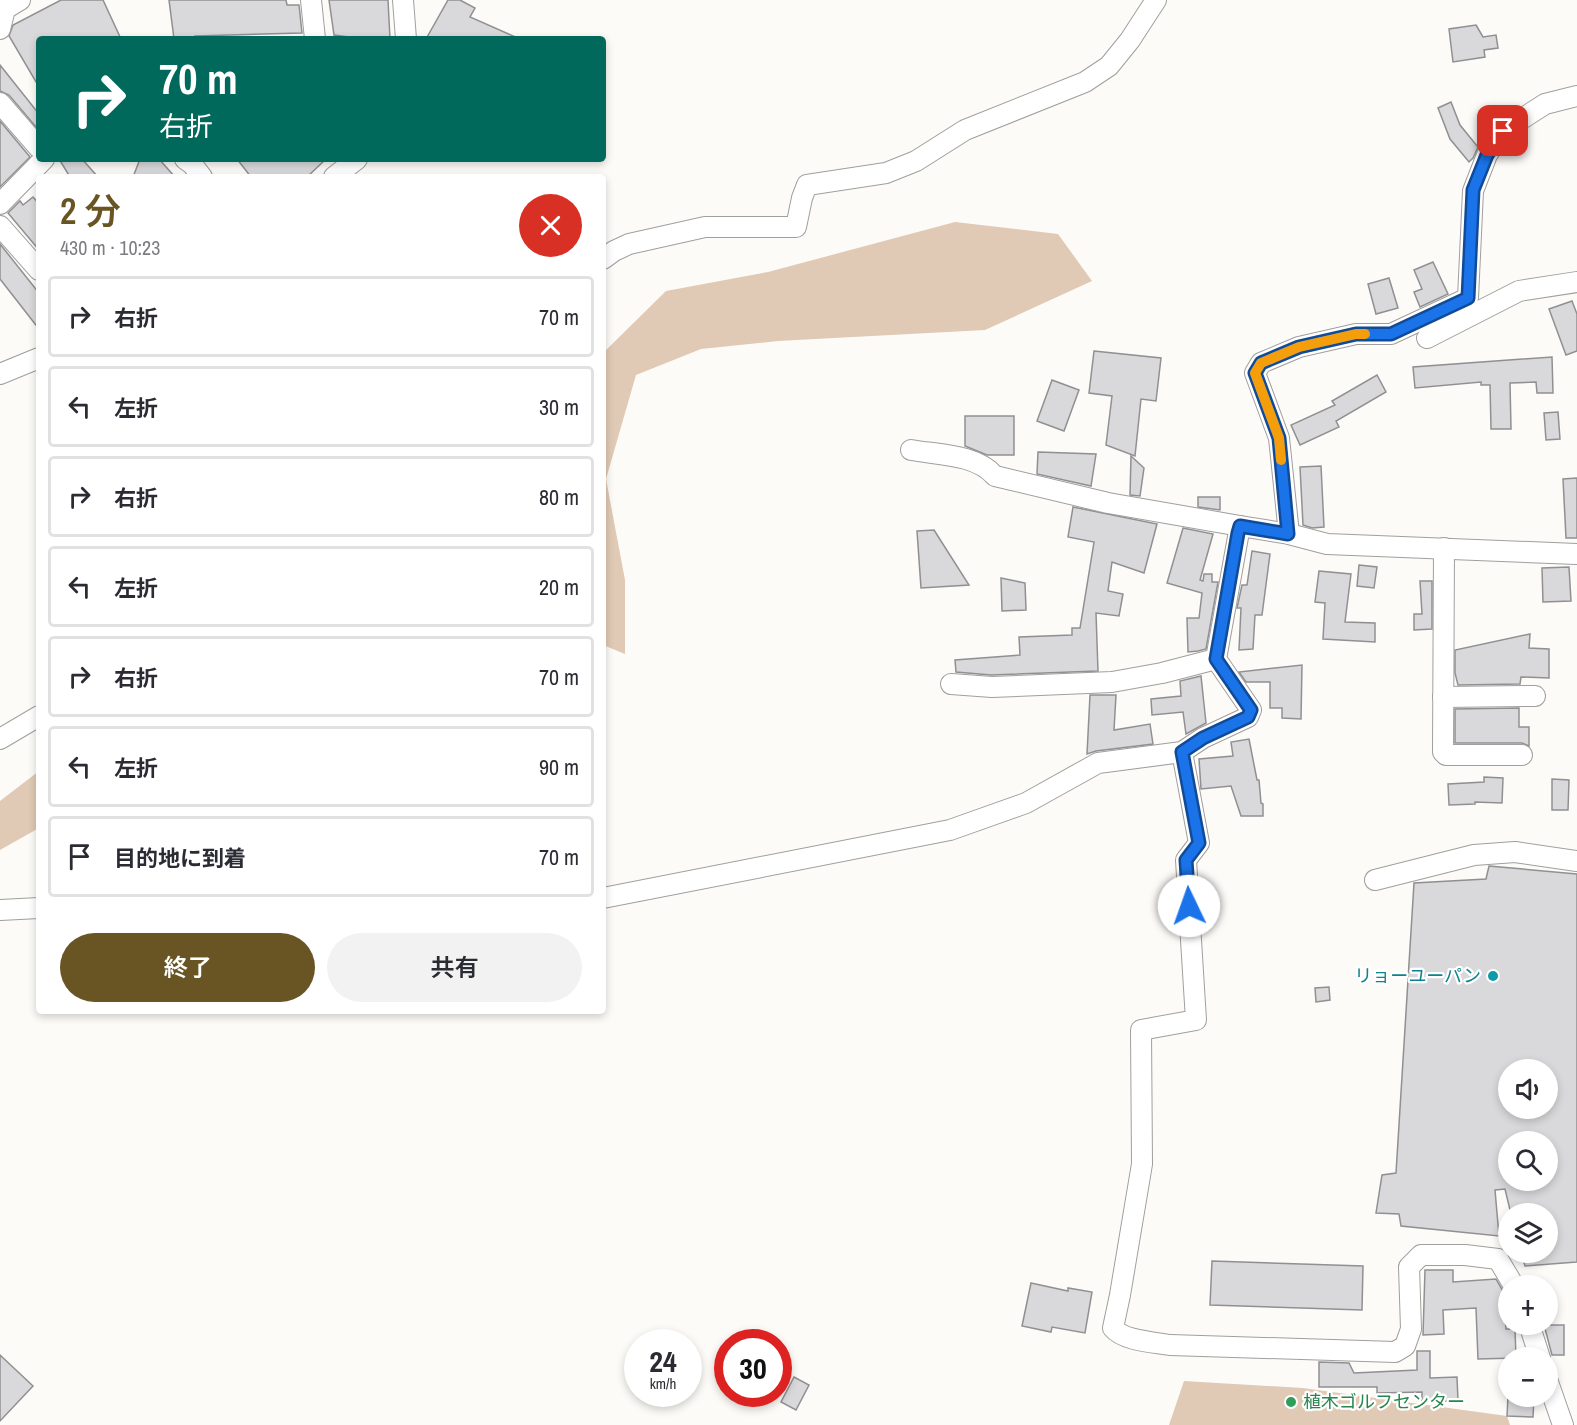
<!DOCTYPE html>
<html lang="ja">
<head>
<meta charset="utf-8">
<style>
	:root { --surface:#fff; --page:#f2f2f3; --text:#2b2b33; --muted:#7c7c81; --line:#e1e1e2; --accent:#685523 }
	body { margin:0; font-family:"Archivo Narrow","Noto Sans JP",sans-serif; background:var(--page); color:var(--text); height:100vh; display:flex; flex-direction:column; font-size:22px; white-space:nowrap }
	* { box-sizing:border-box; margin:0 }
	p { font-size:20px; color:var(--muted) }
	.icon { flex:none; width:33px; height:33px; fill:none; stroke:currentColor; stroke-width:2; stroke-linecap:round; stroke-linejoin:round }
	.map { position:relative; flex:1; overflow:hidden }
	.drawer { position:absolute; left:36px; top:174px; width:570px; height:840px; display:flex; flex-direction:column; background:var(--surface); border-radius:6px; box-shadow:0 3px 9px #0003 }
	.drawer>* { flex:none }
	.guide { position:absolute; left:36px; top:36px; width:570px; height:126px; border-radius:6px; box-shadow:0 3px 9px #0003; background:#00695c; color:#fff; overflow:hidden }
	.controls { position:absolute; left:1498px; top:1059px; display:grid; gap:12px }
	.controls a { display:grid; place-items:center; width:60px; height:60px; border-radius:50%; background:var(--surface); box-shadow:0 3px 9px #0003; font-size:30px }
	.speed { position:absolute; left:624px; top:1329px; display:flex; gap:12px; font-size:30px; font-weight:700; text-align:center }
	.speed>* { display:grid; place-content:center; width:78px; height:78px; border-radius:50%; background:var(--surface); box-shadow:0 3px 9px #0003; line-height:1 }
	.speed small { font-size:15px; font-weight:400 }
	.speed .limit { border:9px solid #d22; background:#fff; color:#111 }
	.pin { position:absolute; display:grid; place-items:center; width:51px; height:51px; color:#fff; margin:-26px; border-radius:12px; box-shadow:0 3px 9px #0006 }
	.me { position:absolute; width:66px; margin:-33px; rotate:357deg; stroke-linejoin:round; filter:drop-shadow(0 0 4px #0008) }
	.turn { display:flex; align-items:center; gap:21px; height:126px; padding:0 24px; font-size:27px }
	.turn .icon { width:78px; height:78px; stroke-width:2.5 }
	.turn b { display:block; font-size:42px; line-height:51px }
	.round { display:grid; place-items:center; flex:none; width:63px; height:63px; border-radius:32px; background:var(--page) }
	.headline { display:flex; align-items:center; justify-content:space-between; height:102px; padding:0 24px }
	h1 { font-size:36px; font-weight:600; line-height:45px; color:var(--accent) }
	.cta { display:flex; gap:12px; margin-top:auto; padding:12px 24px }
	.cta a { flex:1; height:69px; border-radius:36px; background:var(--accent); color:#fff; font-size:24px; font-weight:600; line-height:69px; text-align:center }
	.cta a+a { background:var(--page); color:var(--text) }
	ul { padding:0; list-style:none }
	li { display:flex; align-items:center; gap:18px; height:81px; margin:0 12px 9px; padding:0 12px; border:3px solid var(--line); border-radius:6px }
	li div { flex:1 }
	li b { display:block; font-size:22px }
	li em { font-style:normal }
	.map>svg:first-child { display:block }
	.green { fill:#e0cab5 }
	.building { fill:#d9d9dc; stroke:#909093; stroke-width:1.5; fill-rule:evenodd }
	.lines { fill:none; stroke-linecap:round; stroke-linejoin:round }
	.minor-casing { stroke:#a19f9d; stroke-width:22 }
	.minor { stroke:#fff; stroke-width:20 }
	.route-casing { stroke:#114b97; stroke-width:15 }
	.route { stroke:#1a73e8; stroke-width:10 }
	.slow { stroke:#f59e0b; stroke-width:10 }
	.culture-dot { fill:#0f9aa8; stroke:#fff; stroke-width:2 }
	.leisure-dot { fill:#2e9e5b; stroke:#fff; stroke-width:2 }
	.labels { text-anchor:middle; stroke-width:4.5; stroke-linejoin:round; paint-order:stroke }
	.culture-label { font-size:18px; fill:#0d838f; stroke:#fff; text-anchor:end }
	.leisure-label { font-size:18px; fill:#27864d; stroke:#fff; text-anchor:start }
</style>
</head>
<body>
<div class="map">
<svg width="1577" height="1425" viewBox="0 0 1577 1425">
	<rect width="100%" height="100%" fill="#fdfbf8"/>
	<g class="green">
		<polygon points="955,222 1058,234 1092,281 985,330 778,341 701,349 636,375 606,479 625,580 625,654 603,645 603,353 666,291 768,272"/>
		<polygon points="39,771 39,828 0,850 0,801"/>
		<polygon points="1184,1381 1303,1388 1507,1416 1510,1425 1169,1425"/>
	</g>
	<g class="building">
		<polygon points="61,0 103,0 121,39 39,39 39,87 9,36 13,25"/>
		<polygon points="169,0 286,0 287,5 299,5 302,33 195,36 195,38 174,39"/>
		<polygon points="329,0 388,0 390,39 364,39 334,35"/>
		<polygon points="448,0 460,0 475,8 470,17 520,39 426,39"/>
		<polygon points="1476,25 1483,37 1496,35 1498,48 1484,50 1485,57 1453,62 1449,29"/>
		<polygon points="0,65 39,114 39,124 36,127 9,95 0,91"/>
		<polygon points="1451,102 1460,125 1478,147 1473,158 1469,162 1450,139 1438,108"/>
		<polygon points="0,121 30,157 0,187"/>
		<polygon points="59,159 82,159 98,177 70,177"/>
		<polygon points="140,159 159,159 175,177 133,177"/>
		<polygon points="237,159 326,159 307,177 251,177"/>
		<polygon points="33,197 39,204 39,250 8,213 20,201 23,205"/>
		<polygon points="0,244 39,293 39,329 0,279"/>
		<polygon points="1433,262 1448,294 1420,307 1414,292 1422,289 1414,270"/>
		<polygon points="1389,278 1398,308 1376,314 1368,284"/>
		<polygon points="1572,301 1577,314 1577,351 1566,355 1549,309"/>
		<polygon points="1094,351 1161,358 1156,401 1141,399 1135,456 1106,445 1112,396 1089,393"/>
		<polygon points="1552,357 1553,393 1537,393 1536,382 1510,383 1511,429 1491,429 1490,385 1481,385 1481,382 1415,388 1413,367"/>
		<polygon points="1377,375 1386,392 1336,421 1339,427 1300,445 1291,425 1335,405 1332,401"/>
		<polygon points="1052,380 1079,390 1064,431 1037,421"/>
		<polygon points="1558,412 1560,439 1546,440 1544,413"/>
		<polygon points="965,416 1014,416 1014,455 987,455 965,446"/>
		<polygon points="1038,452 1096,454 1091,486 1037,474"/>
		<polygon points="1131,456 1144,468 1140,496 1130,495"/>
		<polygon points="1321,466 1324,527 1312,528 1303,525 1300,467"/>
		<polygon points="1577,478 1577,538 1566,538 1563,479"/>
		<polygon points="1198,497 1220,497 1220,510 1198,507"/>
		<polygon points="1073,507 1157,524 1144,573 1112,562 1108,591 1123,594 1119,616 1096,613 1098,671 991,675 956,672 955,660 1020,655 1019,637 1072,635 1072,628 1080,628 1094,542 1068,537"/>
		<polygon points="1183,528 1213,534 1200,580 1203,581 1204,574 1212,574 1212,582 1218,582 1206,649 1198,651 1188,652 1187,618 1199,618 1202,593 1167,583"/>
		<polygon points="934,530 969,585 921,588 917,531"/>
		<polygon points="1252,551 1270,554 1262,615 1255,615 1253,649 1239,650 1241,608 1237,608 1242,585 1247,585"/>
		<polygon points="1359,565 1377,567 1374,588 1357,586"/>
		<polygon points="1569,567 1571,601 1543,602 1542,568"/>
		<polygon points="1319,571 1351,574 1345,622 1375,623 1375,642 1323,639 1325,603 1315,602"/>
		<polygon points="1001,578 1025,583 1026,610 1002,611"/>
		<polygon points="1420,581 1432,581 1432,629 1414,630 1414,614 1422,614"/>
		<polygon points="1530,634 1529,648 1549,649 1549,678 1521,677 1520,684 1458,685 1455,673 1455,650"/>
		<polygon points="1302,665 1301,719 1282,718 1282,708 1270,708 1270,682 1246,682 1239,672"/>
		<polygon points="1201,676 1206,723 1186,734 1183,712 1152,715 1151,699 1181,696 1180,681"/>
		<polygon points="1090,695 1116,695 1114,730 1150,724 1153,744 1096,751 1087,754"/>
		<polygon points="1519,708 1519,727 1529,727 1529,746 1522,743 1455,743 1455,709"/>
		<polygon points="1249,739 1257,780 1259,780 1261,803 1263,804 1263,816 1241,816 1231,786 1201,789 1199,759 1233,756 1231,742"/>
		<polygon points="1484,777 1503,778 1502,803 1475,802 1475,804 1449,805 1448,784 1484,782"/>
		<polygon points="1552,779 1569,780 1568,810 1552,810"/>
		<path d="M1489,866l88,8v388l-52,4 -4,-14h27v-38h-37l-6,-25 -10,1 4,46 -98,-10 -2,-12 -23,-1 6,-38 14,-2 18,-290 72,-4zM1509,1070h39v38h-39zM1509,1142h39v38h-39z"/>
		<polygon points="1329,987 1330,1000 1316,1002 1315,988"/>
		<polygon points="1212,1261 1363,1266 1362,1310 1210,1305"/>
		<polygon points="1425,1270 1453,1270 1453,1282 1496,1279 1503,1291 1506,1329 1515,1329 1516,1358 1478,1359 1476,1308 1443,1310 1444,1334 1423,1335"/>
		<polygon points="1031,1283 1068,1291 1068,1288 1092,1292 1085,1333 1052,1327 1051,1332 1022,1326"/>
		<polygon points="1544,1325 1564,1325 1564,1355 1552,1355"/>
		<polygon points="1417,1351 1430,1351 1430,1378 1457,1377 1458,1401 1422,1401 1422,1392 1377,1393 1377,1387 1319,1387 1319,1362 1349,1363 1354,1373 1417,1370"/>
		<polygon points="0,1355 33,1386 0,1421"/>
		<polygon points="794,1377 809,1385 796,1410 781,1402"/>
		<polygon points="1508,1396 1534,1396 1533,1417 1507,1416"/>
	</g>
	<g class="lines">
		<defs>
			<g id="minor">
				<polyline points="311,0 315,39"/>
				<polyline points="403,0 406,39"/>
				<polyline points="0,29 5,9 20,0"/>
				<polyline points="0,103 39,148"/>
				<polyline points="185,159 192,164 202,177"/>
				<polyline points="334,177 357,159"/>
				<polyline points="0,204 44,159"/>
				<polyline points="0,226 39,270"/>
				<polyline points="603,259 614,251 629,244 705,227 796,227 802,198 807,185 886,173 916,161 965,130 1085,82 1109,66 1130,40 1156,0"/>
				<polyline points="1427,338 1519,291 1577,282"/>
				<polyline points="0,374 39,358"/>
				<path d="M911,450c28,5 65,4 84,26l113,27 132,23"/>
				<polyline points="1289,534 1279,438 1255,373 1261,363 1299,347 1356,334 1391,334 1468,298 1473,191 1487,155 1503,131 1545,104 1577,96"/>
				<polyline points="1444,548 1443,752 1446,755 1522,755"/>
				<polyline points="951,684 992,687 1112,682 1162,673 1216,659"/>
				<polyline points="1443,697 1535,696"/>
				<polyline points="0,739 39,716"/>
				<path d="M1182,752l17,91 -13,17 10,160 -55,10 1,134 -22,131 -7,33c11,13 40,14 57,17l225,7 10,-6 6,-17 -2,-62 12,-12h44l33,4 16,27"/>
				<polyline points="1375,880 1474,855 1515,852 1577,861"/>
				<polyline points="603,898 950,830 1026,803 1098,763 1182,752 1203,738 1248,717 1251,710 1216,659 1240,526 1289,534 1327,544 1577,554"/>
				<polyline points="0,910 39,908"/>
				<polyline points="1529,1324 1540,1358"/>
				<polyline points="1548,1382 1563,1425"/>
			</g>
		</defs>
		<use href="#minor" class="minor-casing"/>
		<use href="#minor" class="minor"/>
	</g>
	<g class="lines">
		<defs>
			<polyline id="route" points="1189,906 1186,860 1199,843 1182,752 1203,738 1248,717 1251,710 1216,659 1238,533 1240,526 1288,534 1279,438 1255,373 1261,363 1299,347 1356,334 1391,334 1468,298 1473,190 1487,155 1503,131"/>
		</defs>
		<use href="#route" class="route-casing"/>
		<use href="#route" class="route"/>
		<polyline class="slow" points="1281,460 1279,438 1255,373 1261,363 1299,347 1356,334 1365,334"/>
	</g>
	<circle class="culture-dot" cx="1493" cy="976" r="6"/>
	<circle class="leisure-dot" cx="1291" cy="1402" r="6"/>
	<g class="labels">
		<g class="culture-label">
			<text x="1481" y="982">リョーユーパン</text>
		</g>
		<g class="leisure-label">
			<text x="1303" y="1408">植木ゴルフセンター</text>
		</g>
	</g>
</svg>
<div class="controls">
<a><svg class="icon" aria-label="sound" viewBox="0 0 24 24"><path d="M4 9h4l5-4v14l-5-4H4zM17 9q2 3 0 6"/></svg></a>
<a><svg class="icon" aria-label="search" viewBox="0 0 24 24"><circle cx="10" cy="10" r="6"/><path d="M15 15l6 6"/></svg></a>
<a><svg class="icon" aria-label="layers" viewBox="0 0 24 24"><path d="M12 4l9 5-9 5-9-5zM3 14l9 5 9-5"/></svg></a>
<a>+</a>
<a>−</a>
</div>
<div class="speed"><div>24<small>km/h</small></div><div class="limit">30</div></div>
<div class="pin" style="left:1503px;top:131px;background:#d93025"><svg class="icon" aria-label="arrive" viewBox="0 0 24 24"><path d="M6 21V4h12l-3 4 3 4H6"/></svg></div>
<svg class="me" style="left:1189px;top:906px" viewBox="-20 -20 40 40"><circle r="19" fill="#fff"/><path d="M0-13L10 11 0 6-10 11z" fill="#1a73e8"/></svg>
<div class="guide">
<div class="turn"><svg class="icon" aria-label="right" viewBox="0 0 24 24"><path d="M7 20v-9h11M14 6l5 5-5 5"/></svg><div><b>70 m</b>右折</div></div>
</div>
<section class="drawer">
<div class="headline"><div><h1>2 分</h1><p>430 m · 10:23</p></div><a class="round" style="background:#d93025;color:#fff"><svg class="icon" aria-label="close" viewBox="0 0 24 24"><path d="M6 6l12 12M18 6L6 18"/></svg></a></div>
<ul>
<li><svg class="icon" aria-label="right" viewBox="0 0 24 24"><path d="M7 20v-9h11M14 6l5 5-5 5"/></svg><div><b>右折</b></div><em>70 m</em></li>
<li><svg class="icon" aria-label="left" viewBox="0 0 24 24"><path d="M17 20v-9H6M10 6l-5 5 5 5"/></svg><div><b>左折</b></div><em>30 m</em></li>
<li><svg class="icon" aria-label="right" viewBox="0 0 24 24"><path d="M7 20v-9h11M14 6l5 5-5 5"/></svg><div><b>右折</b></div><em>80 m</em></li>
<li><svg class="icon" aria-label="left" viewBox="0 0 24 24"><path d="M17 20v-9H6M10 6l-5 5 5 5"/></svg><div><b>左折</b></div><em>20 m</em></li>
<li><svg class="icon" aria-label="right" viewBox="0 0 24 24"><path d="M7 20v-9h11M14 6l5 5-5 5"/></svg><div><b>右折</b></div><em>70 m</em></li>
<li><svg class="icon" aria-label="left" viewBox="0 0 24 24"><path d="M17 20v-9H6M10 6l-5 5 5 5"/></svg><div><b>左折</b></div><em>90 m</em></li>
<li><svg class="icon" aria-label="arrive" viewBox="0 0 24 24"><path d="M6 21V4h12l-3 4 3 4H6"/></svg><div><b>目的地に到着</b></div><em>70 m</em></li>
</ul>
<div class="cta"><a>終了</a><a>共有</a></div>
</section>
</div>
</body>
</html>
